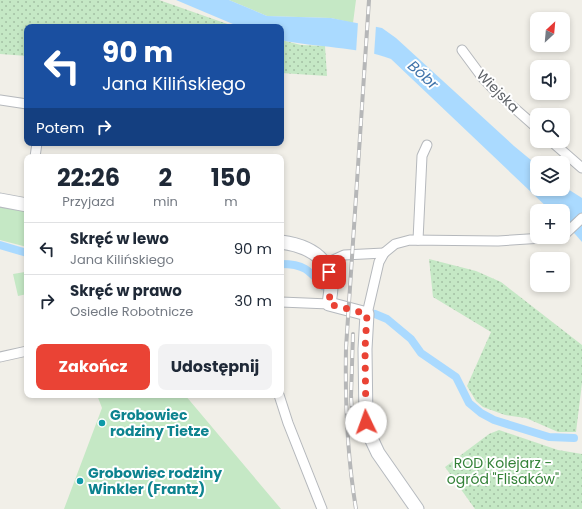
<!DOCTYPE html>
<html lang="pl">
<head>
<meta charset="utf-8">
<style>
	:root { --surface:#fff; --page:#f2f2f3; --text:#1f2937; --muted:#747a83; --line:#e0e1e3; --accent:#ea4335 }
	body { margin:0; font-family:Poppins,sans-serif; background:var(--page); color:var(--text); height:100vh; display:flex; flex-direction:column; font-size:15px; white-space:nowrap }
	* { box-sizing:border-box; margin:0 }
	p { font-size:13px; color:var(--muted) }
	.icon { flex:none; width:22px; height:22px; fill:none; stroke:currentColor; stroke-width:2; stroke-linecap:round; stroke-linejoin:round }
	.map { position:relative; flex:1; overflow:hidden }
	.sheet { position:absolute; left:24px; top:154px; width:260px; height:244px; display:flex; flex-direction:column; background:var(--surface); border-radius:8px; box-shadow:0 2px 6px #0003 }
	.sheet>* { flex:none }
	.guide { position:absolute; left:24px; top:24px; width:260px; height:122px; border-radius:8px; box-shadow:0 2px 6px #0003; background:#1a4fa0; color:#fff; overflow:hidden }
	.needle { width:26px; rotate:26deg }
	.buttons { position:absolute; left:530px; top:12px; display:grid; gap:8px }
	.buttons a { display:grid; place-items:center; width:40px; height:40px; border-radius:8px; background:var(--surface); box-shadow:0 2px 6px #0003; font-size:20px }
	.pin { position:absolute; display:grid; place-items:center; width:34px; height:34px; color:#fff; margin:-17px; border-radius:8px; box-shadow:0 2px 6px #0006 }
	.me { position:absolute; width:44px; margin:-22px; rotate:357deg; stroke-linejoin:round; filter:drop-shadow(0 0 3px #0008) }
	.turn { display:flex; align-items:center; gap:14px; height:84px; padding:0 12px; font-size:18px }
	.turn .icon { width:52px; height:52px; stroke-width:2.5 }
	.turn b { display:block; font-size:28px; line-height:34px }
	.then { display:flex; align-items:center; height:38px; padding:0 12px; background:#0003; gap:8px; font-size:15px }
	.eta { display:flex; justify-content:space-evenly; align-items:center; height:68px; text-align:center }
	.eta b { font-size:24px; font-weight:700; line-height:28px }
	.cta { display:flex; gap:8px; margin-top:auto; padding:8px 12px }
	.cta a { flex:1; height:46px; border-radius:8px; background:var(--accent); color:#fff; font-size:16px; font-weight:700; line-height:46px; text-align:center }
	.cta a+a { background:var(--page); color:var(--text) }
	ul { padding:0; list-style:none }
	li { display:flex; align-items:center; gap:12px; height:52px; padding:0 12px; border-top:1px solid var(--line) }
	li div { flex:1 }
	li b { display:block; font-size:15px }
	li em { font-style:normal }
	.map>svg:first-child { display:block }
	.green { fill:#c5e8c5 }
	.garden { fill:url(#garden-dots) }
	.water { fill:#aadaff }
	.pier { fill:#f1efe8 }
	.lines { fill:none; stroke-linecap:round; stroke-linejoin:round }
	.canal { stroke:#aadaff; stroke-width:8 }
	.street-casing { stroke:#b5b8bc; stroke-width:11 }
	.secondary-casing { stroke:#b6babf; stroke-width:15 }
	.street { stroke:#fff; stroke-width:9 }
	.secondary { stroke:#fff; stroke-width:13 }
	.rail-casing { stroke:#b6b7b8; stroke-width:4 }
	.rail { stroke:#fff; stroke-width:2.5; stroke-dasharray:8; stroke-linecap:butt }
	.route { stroke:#ea4335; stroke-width:7; stroke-dasharray:0 12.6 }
	.culture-dot { fill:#0f9aa8; stroke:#fff; stroke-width:1.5 }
	.labels { text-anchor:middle; stroke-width:4; stroke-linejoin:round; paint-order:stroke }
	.street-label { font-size:14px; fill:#5f6368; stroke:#fff }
	.culture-label { font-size:14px; font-weight:bold; fill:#0d838f; stroke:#fff; text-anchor:start }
	.park-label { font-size:14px; fill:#348238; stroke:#fff }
	.water-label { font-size:15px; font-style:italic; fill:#4174aa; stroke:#fff }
</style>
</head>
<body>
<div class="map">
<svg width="582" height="509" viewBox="0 0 582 509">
	<defs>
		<pattern id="garden-dots" width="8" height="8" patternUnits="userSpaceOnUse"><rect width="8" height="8" fill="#c5e8c5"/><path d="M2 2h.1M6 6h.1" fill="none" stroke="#a3c0a4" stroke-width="1.8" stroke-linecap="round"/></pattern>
	</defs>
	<rect width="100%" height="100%" fill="#f1efe8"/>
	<g class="green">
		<polygon points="229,0 356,0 353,23 331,18 267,16"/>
		<polygon points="0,206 27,211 27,247 0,240"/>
		<polygon points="25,272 27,280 27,294 18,296 13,274"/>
		<polygon points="97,395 185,395 281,509 64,509 102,408"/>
	</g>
	<g class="garden">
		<polygon points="0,0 159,0 236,27 27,27 27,56 0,54"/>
		<polygon points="281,40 301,45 325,46 327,76 281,73"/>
		<polygon points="429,259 476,271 501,282 582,345 582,383 576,432 558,432 526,418 505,415 483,407 476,401 467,386 491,332 433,297"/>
		<polygon points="499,430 558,450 582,454 582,509 475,509 445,467 489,434"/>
	</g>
	<path class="water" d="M176,0h53l38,16 64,2 51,10 14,10 118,108 23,19v24h26v-3l19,12v44l-7,-8 -12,-12v-11h-12l-160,-152c-34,-13 -75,-11 -110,-19v-13h-41z"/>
	<polygon class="pier" points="358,22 376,25 374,56 356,53"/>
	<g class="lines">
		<g class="canal">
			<polyline points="0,245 27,253"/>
			<path d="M281,264c23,0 28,6 42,22"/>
			<polyline points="375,314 387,319 411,339 421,353 456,377 469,403 481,413 494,420 549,437 574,438"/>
		</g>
		<defs>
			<g id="street">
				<polyline points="462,50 482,77 496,92 537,128"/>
				<polyline points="0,100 27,104"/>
				<polyline points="551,141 582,168"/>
				<polyline points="35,157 37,143"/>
				<polyline points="563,236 582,218"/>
				<polyline points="418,240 422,156 427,145"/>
				<polyline points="333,260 344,255 384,253"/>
				<polyline points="281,302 329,304"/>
				<polyline points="367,314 379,262 384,253 395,244 410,240 498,241 559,237"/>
				<polyline points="0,357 27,351"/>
				<polyline points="279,395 288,423 322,509"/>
			</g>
			<g id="secondary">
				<polyline points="0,200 27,205"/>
				<path d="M281,242c22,3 45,12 50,37 1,8 -1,17 -2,25l38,10 -2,35 1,73 4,14 8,17 39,56"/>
			</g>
		</defs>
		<use href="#street" class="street-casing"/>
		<use href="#secondary" class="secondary-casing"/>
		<use href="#street" class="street"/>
		<use href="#secondary" class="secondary"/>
		<defs>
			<g id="rail">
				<polyline points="353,334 351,396 353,427"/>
				<path d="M356,509c-9,-54 -11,-107 -10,-161l23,-348"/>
			</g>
		</defs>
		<use href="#rail" class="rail-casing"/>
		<use href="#rail" class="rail"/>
	</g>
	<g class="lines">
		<polyline class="route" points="329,272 331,281 329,304 367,314 365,349 366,422"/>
	</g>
	<g class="culture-dot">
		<circle cx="102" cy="423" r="4"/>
		<circle cx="80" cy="481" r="4"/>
	</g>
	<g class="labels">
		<g class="street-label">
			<text transform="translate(498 91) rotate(45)" y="5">Wiejska</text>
		</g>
		<g class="culture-label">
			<text x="110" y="420">Grobowiec<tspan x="110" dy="16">rodziny Tietze</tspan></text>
			<text x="88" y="478">Grobowiec rodziny<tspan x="88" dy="16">Winkler (Frantz)</tspan></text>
		</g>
		<g class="park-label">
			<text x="503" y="468">ROD Kolejarz -<tspan x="503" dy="16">ogród "Flisaków"</tspan></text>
		</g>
		<g class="water-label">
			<text transform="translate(423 75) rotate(42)" y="5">Bóbr</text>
		</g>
	</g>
</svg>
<div class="buttons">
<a><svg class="needle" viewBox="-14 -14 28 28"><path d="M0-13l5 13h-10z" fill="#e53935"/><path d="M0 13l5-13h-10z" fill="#747a83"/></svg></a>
<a><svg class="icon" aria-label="sound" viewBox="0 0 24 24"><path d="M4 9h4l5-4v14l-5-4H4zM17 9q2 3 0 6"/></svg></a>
<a><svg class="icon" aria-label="search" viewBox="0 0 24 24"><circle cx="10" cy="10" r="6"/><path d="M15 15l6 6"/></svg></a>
<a><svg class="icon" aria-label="layers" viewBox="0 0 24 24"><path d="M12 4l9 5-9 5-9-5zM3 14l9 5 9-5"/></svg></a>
<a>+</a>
<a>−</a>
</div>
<div class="pin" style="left:329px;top:272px;background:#d93025"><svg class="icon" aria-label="arrive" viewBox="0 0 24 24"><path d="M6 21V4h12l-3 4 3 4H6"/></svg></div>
<svg class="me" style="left:366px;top:422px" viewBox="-20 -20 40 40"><circle r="19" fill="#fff"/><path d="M0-13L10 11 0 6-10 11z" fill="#ea4335"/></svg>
<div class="guide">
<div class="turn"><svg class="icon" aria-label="left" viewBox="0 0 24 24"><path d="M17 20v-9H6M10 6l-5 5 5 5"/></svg><div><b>90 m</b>Jana Kilińskiego</div></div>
<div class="then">Potem<svg class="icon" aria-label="right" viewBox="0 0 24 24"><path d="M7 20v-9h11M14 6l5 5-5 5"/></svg></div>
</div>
<section class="sheet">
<div class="eta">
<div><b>22:26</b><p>Przyjazd</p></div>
<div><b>2</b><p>min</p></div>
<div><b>150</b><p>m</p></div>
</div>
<ul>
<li><svg class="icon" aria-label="left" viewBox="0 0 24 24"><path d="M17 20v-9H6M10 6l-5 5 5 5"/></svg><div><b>Skręć w lewo</b><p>Jana Kilińskiego</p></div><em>90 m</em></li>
<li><svg class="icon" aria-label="right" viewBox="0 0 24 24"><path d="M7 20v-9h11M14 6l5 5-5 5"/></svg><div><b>Skręć w prawo</b><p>Osiedle Robotnicze</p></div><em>30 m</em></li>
</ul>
<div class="cta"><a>Zakończ</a><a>Udostępnij</a></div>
</section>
</div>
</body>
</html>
